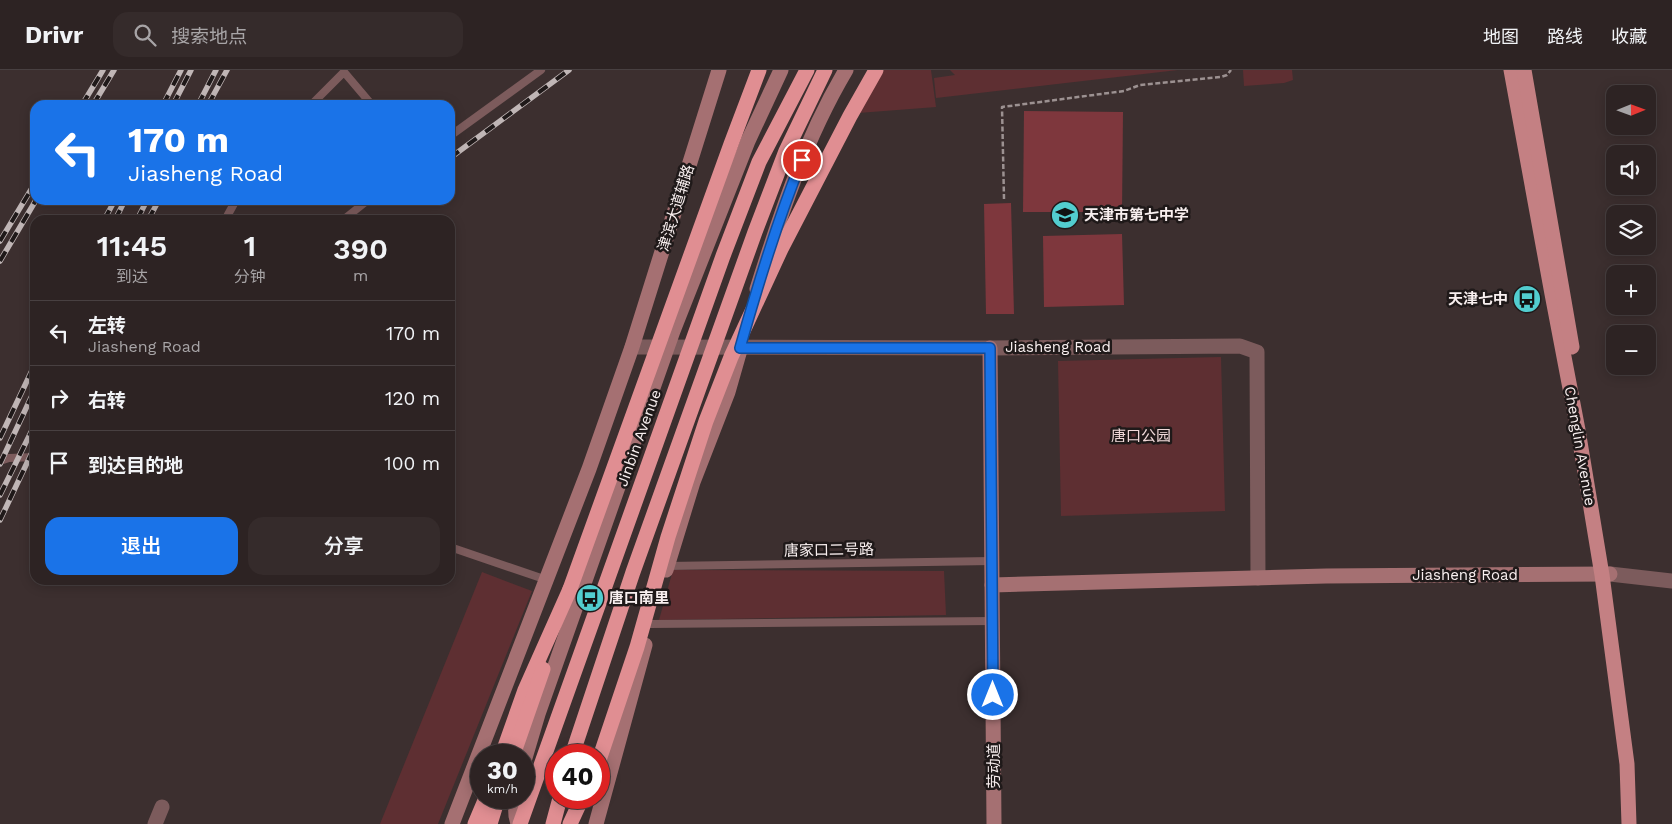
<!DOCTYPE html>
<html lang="zh">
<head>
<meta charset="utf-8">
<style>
	:root { --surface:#2d2323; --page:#352b2b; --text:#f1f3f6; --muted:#a7a4a6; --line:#484041; --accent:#1a73e8 }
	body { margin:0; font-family:"Work Sans","Noto Sans SC",sans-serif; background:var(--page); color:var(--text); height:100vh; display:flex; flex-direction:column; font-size:19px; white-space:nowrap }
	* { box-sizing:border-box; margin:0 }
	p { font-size:16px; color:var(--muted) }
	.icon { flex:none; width:28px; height:28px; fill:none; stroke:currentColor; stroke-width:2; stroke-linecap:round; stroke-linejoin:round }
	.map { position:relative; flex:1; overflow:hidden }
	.panel { position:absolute; left:30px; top:145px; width:425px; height:370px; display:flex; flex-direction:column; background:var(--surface); border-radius:15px; box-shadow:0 2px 12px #0003,0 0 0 1px var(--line) }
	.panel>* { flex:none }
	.hud { position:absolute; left:30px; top:30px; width:425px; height:105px; border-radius:15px; box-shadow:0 2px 12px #0003,0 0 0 1px var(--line); background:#1a73e8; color:#fff; overflow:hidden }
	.needle { width:32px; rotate:89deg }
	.controls { position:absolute; left:1606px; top:15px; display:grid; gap:10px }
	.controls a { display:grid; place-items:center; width:50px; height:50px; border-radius:10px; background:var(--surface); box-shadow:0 2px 12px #0003,0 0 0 1px var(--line); font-size:25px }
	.speed { position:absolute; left:470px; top:674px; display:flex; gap:10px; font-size:25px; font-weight:700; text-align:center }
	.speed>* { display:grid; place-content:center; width:65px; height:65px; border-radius:50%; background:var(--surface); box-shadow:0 2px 12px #0003,0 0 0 1px var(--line); line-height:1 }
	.speed small { font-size:12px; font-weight:400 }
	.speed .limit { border:8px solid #d22; background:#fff; color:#111 }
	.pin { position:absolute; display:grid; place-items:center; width:42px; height:42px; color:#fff; margin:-21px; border:2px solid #fff; border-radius:50%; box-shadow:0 1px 5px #0007 }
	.me { position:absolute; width:55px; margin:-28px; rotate:0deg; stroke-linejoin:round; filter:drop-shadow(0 0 4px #0008) }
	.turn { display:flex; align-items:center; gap:18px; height:105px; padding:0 15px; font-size:22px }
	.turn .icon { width:65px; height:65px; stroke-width:2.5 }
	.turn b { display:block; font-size:35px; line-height:42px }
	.eta { display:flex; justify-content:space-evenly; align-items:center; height:85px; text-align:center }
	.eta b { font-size:30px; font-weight:600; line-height:35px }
	.button { display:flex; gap:10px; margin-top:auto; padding:10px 15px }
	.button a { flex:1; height:58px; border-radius:15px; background:var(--accent); color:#fff; font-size:20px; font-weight:600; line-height:58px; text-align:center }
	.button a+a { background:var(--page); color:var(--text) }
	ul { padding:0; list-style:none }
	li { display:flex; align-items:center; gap:15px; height:65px; padding:0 15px; border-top:1px solid var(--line) }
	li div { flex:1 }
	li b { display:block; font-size:19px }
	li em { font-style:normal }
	header { display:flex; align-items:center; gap:30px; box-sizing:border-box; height:70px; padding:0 25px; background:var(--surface); border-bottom:1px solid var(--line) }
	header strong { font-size:24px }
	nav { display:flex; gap:28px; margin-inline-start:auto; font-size:18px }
	.search { width:350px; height:45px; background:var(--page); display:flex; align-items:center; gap:12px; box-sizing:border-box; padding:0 18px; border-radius:15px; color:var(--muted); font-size:19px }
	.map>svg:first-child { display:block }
	.green { fill:#5e2f32 }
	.building { fill:#7e373d }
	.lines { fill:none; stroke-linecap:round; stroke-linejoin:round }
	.path { stroke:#9c9191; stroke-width:2.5; stroke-dasharray:5 2.5; stroke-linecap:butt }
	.lane { stroke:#7c5b5c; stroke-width:8 }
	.street { stroke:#7c5b5c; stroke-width:15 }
	.secondary { stroke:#a57072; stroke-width:15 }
	.primary { stroke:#c48083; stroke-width:15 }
	.highway { stroke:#e08e92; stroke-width:15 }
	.rail-casing { stroke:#c0b6b6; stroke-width:5.5 }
	.rail { stroke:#1f1919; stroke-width:4; stroke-dasharray:11; stroke-linecap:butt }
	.highway-bridge { stroke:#e08e92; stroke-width:15 }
	.route-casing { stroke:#114b97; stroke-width:12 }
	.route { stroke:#1a73e8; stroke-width:9 }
	.labels { text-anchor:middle; stroke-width:5; stroke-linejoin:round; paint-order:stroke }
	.street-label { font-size:15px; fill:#f8efef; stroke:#1f1919 }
	.poi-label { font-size:15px; font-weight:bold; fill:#f8efef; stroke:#1f1919; text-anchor:start }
	.park-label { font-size:15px; fill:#f0d9d9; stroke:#1f1919 }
</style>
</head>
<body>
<header>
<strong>Drivr</strong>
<div class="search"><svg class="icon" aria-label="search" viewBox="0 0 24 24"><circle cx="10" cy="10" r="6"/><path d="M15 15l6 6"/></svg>搜索地点</div>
<nav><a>地图</a><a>路线</a><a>收藏</a></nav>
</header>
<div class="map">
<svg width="1672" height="754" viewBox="0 0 1672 754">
	<rect width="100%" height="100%" fill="#3c2f2f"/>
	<g class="green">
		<polygon points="884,0 931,0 936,37 858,43"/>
		<polygon points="950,0 1178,0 936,28 934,8 955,5"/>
		<polygon points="1243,0 1292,0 1293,10 1284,13 1244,16"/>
		<polygon points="1221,287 1225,441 1061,446 1058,291"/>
		<polygon points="673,500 944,501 946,545 659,550"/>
		<polygon points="482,502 532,521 438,754 380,754"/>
	</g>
	<g class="building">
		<polygon points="1024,41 1123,42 1122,142 1023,142"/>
		<polygon points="1011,133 1014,244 986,244 984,134"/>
		<polygon points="1122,164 1124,235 1044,237 1043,166"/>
	</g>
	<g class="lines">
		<polyline class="path" points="1004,129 1002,37 1124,21 1140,15 1221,7 1227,5 1231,0"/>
		<g class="lane">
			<polyline points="311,35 344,2 372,35"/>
			<polyline points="450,66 541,0"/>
			<polyline points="225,150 236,130"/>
			<polyline points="343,150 368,130"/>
			<polyline points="0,391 9,388 35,387"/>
			<polyline points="450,477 547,510"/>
			<polyline points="667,496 992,491"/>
			<polyline points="650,554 993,551"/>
		</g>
		<g class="street">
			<polyline points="632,277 990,278 1240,276 1257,282 1258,508"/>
			<polyline points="1610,504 1672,511"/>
			<polyline points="155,754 162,737"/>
		</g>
		<g class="secondary">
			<path d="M757,219c24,-76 48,-150 89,-219"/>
			<polyline points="990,278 994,754"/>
			<polyline points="666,500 693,412 728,322 740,280"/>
			<polyline points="992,515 1326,506 1610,504"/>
			<polyline points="524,691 538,644 673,261 748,71 781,0"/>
			<polyline points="515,728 516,746 518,754"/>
			<polyline points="452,754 589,399 632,277 719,0"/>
			<polyline points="596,754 645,575"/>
		</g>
		<g class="primary">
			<polyline points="1511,0 1552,224 1578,360 1602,505 1627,694 1629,754"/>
			<polyline points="1524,0 1572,277"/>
		</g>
		<g class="highway">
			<polyline points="502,685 525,620 570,519"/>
			<polyline points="513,685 543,599"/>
			<polyline points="475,754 486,728"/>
			<polyline points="490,754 498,728"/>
			<polyline points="553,754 560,728"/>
			<polyline points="570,754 582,728"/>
		</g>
		<defs>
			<g id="rail">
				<polyline points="82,35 103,0"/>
				<polyline points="93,35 114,0"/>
				<polyline points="163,35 181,0"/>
				<polyline points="173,35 191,0"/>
				<polyline points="198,35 216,0"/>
				<polyline points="208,35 227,0"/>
				<polyline points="450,88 569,0"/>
				<polyline points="104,150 115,130"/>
				<polyline points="115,150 125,130"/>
				<polyline points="137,150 147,130"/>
				<polyline points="148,150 159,130"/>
				<polyline points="0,171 35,113"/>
				<polyline points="0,191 36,130"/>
				<polyline points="0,368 35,294"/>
				<polyline points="0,394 35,319"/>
				<polyline points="0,425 35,354"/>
				<polyline points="0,450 35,376"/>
			</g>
		</defs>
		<use href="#rail" class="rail-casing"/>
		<use href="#rail" class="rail"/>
		<g class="highway-bridge">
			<polyline points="570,519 731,74 759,0"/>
			<polyline points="572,685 633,502 755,162 786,81 825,0"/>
			<polyline points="599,690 637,577 668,467 706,351 731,287 781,179 850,46 876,0"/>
			<polyline points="520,754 723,186 759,92 807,0"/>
		</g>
	</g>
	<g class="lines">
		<defs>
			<path id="route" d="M802,90c-25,61 -44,124 -62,188h250l3,347"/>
		</defs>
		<use href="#route" class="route-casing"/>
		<use href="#route" class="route"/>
	</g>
	<defs>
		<symbol id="school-disc" viewBox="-11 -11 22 22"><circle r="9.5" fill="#52cdcf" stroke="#1f1919"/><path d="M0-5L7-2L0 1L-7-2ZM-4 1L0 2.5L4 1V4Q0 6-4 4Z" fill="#111"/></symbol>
		<symbol id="bus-disc" viewBox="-11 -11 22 22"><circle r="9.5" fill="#52cdcf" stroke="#1f1919"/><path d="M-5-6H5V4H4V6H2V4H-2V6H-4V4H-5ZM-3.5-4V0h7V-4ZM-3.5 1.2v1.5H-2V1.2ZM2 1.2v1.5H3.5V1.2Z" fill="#111"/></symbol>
	</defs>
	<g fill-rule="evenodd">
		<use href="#school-disc" x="1049" y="129" width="32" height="32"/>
		<use href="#bus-disc" x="1511" y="213" width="32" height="32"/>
		<use href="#bus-disc" x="574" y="512" width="32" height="32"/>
	</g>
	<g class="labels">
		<g class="street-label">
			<text transform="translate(676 138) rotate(-73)" y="5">津滨大道辅路</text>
			<text x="1058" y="282">Jiasheng Road</text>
			<text transform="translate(639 368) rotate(-70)" y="5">Jinbin Avenue</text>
			<text transform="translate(1580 376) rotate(80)" y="5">Chenglin Avenue</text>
			<text transform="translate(829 480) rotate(-1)" y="5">唐家口二号路</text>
			<text x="1465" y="510">Jiasheng Road</text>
			<text transform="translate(994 696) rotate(-90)" y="5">劳动道</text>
		</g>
		<g class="poi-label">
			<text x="1084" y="150">天津市第七中学</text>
			<text x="1508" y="234" text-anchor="end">天津七中</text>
			<text x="609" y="533">唐口南里</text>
		</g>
		<g class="park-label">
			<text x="1141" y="371">唐口公园</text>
		</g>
	</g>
</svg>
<div class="controls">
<a><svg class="needle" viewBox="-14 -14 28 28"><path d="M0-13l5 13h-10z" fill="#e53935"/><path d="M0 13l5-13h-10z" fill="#a7a4a6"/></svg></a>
<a><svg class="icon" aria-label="sound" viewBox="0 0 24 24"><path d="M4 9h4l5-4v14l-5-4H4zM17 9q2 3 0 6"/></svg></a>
<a><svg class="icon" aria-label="layers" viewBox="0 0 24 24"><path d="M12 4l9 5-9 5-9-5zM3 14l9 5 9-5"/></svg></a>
<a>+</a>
<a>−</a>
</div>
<div class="speed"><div>30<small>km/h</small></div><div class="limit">40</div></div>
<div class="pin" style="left:802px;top:90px;background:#d93025"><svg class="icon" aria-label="arrive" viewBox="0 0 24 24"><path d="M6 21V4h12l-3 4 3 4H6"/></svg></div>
<svg class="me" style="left:993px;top:625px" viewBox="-20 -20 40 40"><circle r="17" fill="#1a73e8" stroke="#fff" stroke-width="3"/><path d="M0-11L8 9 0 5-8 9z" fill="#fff"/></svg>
<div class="hud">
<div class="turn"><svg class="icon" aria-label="left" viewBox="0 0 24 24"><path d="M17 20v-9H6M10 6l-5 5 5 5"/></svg><div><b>170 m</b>Jiasheng Road</div></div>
</div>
<section class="panel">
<div class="eta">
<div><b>11:45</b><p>到达</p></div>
<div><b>1</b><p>分钟</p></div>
<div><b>390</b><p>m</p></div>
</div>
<ul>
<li><svg class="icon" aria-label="left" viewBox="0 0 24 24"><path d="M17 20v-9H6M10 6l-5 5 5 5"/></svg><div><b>左转</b><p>Jiasheng Road</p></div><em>170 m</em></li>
<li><svg class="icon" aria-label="right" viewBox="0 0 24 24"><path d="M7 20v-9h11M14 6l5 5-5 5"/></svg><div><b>右转</b></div><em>120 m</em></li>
<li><svg class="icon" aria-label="arrive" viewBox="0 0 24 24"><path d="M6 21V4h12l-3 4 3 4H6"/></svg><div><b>到达目的地</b></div><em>100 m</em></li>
</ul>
<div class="button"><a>退出</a><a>分享</a></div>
</section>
</div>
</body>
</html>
